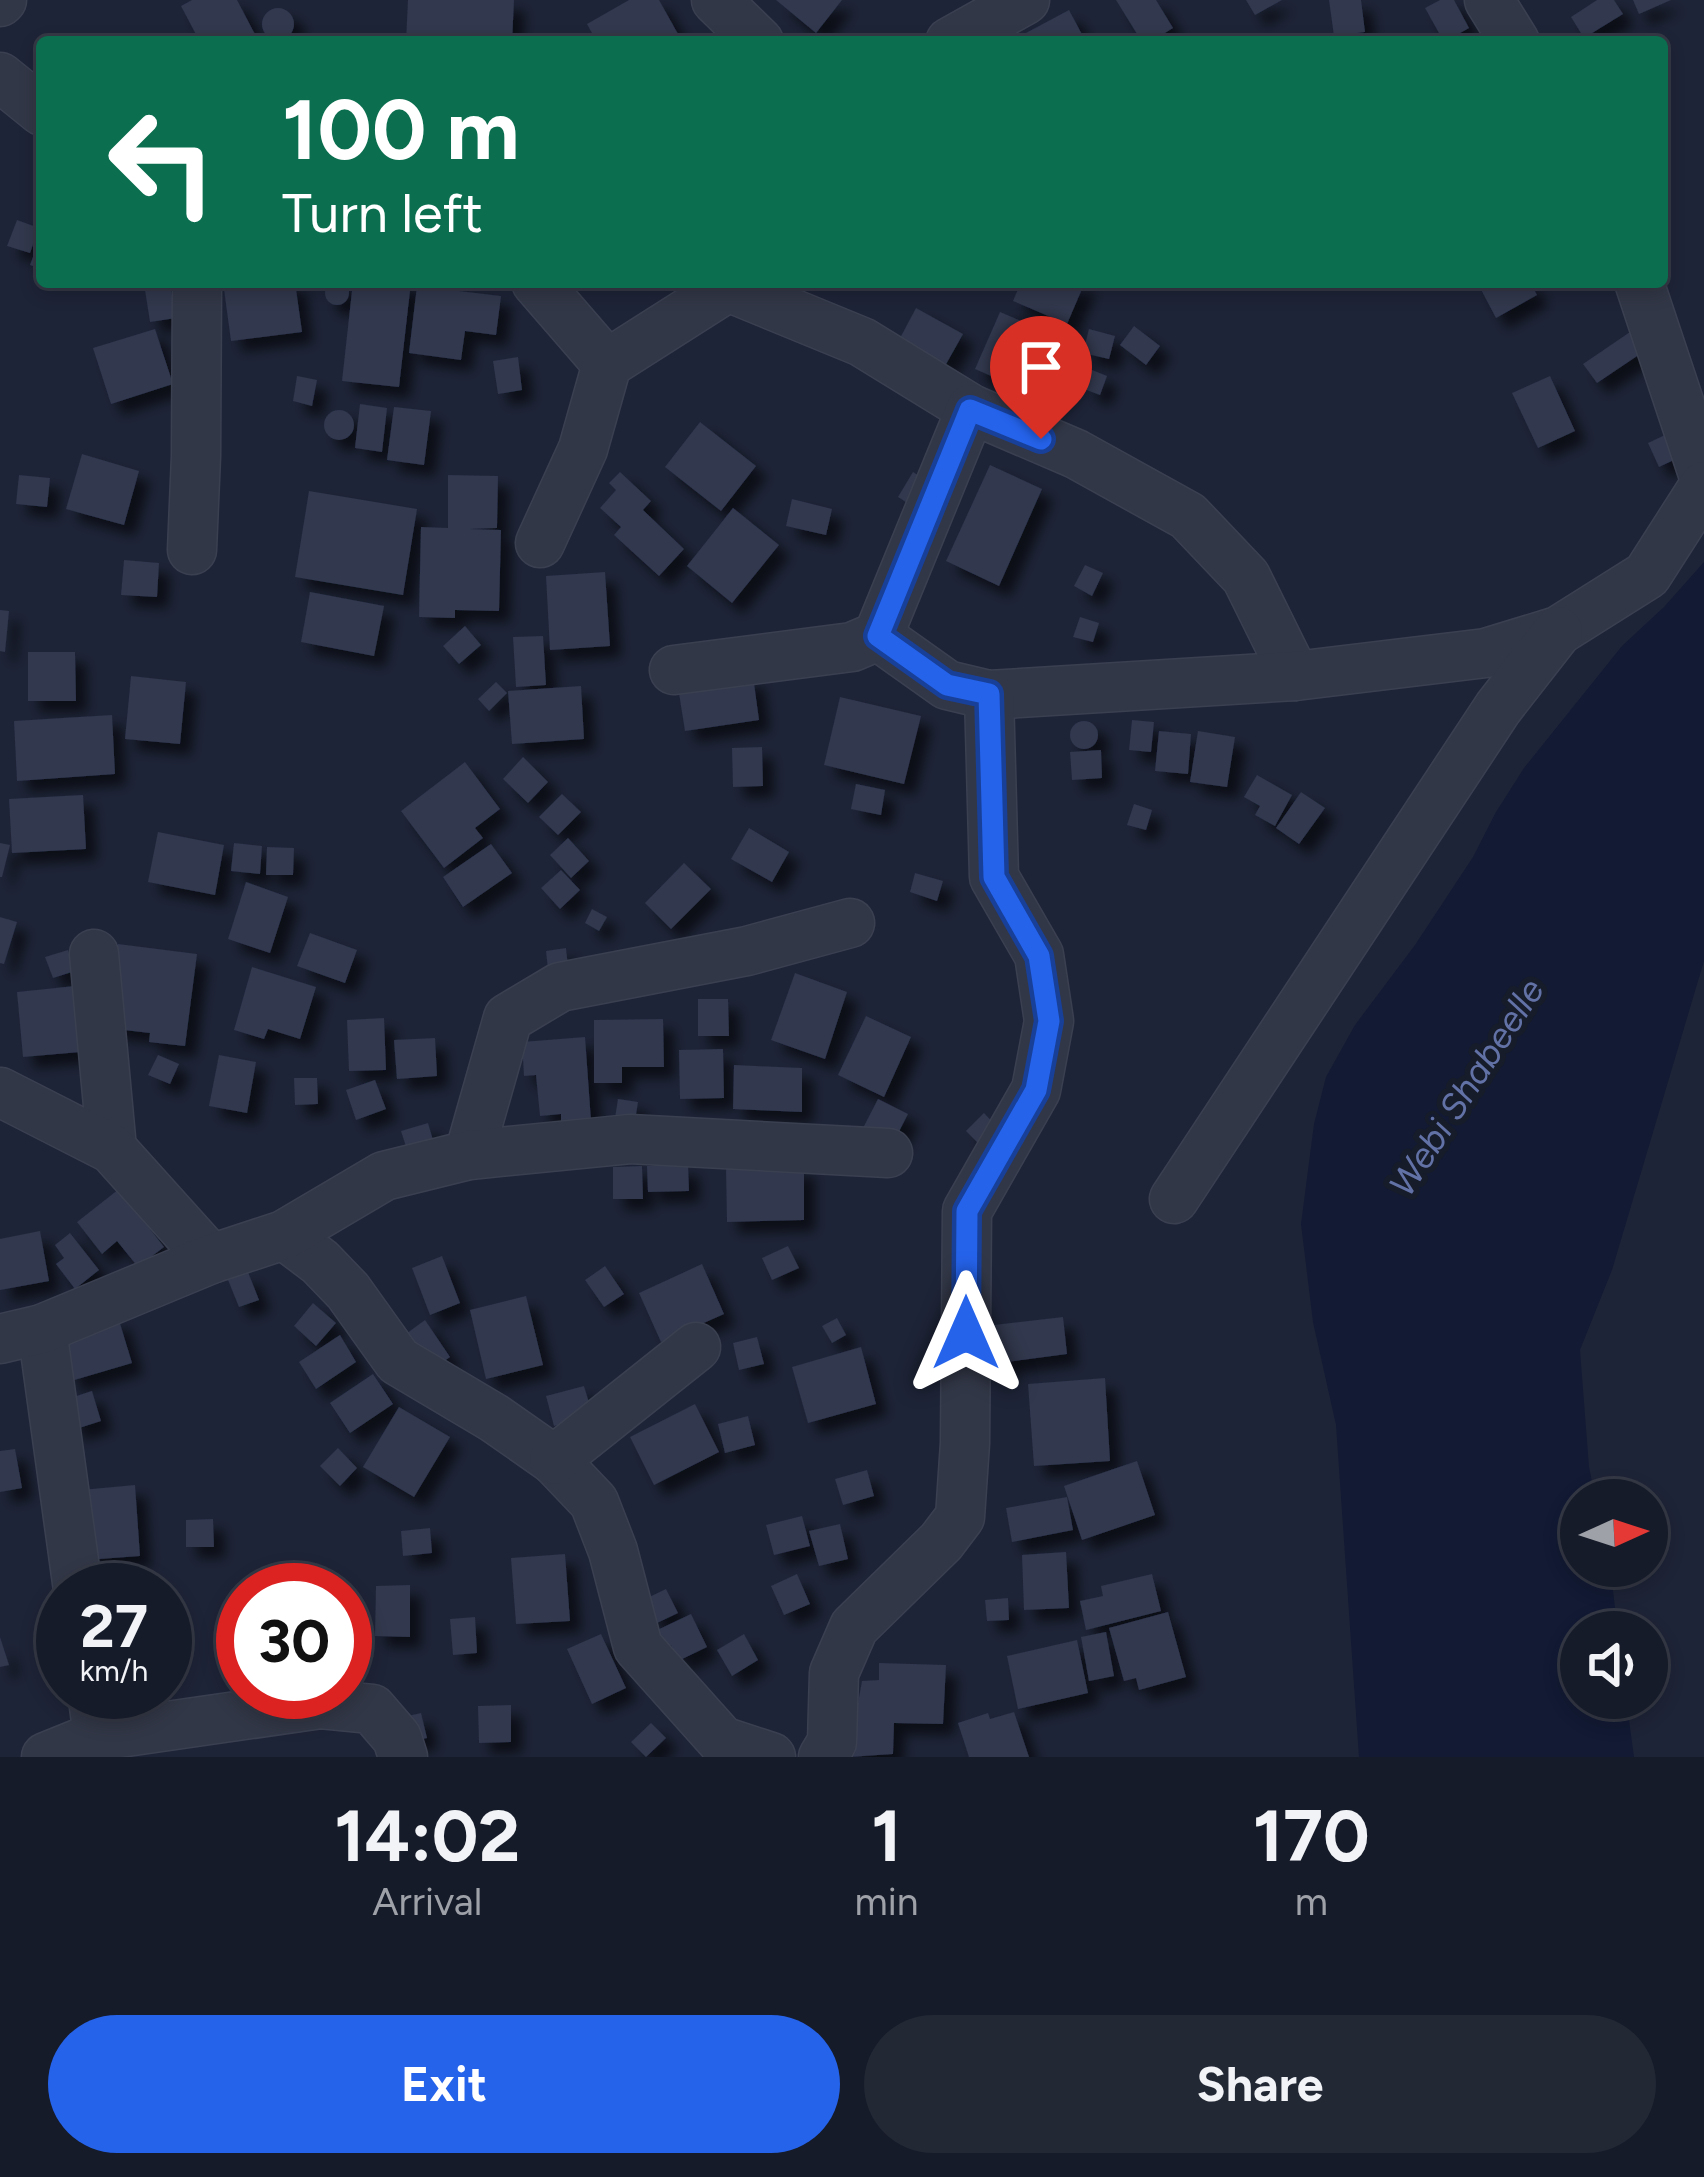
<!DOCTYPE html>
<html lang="en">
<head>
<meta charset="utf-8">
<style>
	:root { --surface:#161b29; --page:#232835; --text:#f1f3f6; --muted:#9ea1a8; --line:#353946; --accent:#2563eb }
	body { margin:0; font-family:Figtree,sans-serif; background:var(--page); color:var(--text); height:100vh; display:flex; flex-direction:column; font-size:45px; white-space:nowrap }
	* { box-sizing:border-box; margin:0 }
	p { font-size:39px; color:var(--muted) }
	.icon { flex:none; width:66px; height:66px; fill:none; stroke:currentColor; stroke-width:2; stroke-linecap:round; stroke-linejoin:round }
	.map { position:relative; height:1757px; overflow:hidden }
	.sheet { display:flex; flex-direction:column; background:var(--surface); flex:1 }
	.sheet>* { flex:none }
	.top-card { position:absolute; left:36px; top:36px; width:1632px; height:252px; border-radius:12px; box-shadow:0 6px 18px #0003,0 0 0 3px var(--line); background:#0b6e4f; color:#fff; overflow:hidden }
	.needle { width:78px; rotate:87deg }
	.fabs { position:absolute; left:1560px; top:1479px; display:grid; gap:24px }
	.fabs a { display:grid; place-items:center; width:108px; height:108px; border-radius:50%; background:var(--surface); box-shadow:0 6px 18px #0003,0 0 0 3px var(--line); font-size:60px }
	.speed { position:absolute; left:36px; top:1563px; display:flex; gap:24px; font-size:60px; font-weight:700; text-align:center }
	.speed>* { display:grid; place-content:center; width:156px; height:156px; border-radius:50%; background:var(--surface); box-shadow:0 6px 18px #0003,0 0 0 3px var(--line); line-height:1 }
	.speed small { font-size:30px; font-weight:400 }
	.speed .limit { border:18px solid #d22; background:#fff; color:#111 }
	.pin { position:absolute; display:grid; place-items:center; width:102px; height:102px; color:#fff; margin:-123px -51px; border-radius:50% 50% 50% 0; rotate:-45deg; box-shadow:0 0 12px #0007 }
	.pin .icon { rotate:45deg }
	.me { position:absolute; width:132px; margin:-66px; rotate:0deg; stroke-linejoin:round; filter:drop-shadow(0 0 9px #0008) }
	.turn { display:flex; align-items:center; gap:42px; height:252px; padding:0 48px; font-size:54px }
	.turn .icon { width:156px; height:156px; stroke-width:2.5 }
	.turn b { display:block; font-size:84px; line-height:102px }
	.eta { display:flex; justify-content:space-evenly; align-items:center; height:204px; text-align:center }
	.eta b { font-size:72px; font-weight:700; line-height:84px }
	.action { display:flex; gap:24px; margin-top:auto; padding:24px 48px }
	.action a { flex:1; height:138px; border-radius:72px; background:var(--accent); color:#fff; font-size:48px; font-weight:700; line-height:138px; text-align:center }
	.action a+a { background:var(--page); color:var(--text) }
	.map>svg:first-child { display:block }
	.water { fill:#121a34 }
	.building { fill:#30374e; filter:url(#shadow) }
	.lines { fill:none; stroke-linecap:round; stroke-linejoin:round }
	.minor-casing { stroke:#3b4051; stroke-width:51 }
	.minor { stroke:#323747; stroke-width:48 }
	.route-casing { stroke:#184099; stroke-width:30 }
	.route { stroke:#2563eb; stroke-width:21 }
	.labels { text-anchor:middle; stroke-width:12; stroke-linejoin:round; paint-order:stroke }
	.water-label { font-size:36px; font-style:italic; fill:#6272a6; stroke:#171c2b }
</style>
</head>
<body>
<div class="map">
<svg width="1704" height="1757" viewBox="0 0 1704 1757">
	<defs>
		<filter id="shadow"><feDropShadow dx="11" dy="11" stdDeviation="6" flood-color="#0009"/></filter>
	</defs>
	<rect width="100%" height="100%" fill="#1e2437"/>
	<polygon class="water" points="1704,562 1704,961 1612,1270 1580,1350 1589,1467 1596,1500 1581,1500 1581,1566 1610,1566 1618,1632 1581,1632 1581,1698 1626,1698 1634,1757 1359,1757 1336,1425 1313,1322 1301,1224 1314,1124 1326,1077 1355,1025 1415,945 1473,857 1496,812 1524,768 1622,646 1664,607"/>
	<g class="building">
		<polygon points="192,0 237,0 259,42 200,42 181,6"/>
		<polygon points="408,0 514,0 512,42 406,42"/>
		<polygon points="629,0 659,0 678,34 665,42 597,42 587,24"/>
		<polygon points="776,0 842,0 816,33"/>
		<polygon points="1116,0 1156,0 1173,28 1150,42 1142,42"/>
		<polygon points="1246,0 1282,0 1255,15"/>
		<polygon points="1329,0 1361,0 1365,32 1334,36"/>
		<polygon points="1440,0 1454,0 1469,28 1444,42 1425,8"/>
		<polygon points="1597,0 1614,0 1623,14 1584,38 1571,17"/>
		<polygon points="1633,0 1671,0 1639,14"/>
		<circle cx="278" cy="24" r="16"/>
		<polygon points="1069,10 1086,42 1009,42"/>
		<polygon points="17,220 39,228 30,253 7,246"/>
		<polygon points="42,234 42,269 30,265"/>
		<circle cx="337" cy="293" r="12"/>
		<polygon points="223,282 295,282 302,332 231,341"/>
		<polygon points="353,282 411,282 399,387 342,381"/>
		<polygon points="1021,282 1085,282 1067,324 1013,301"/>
		<polygon points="1477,282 1530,282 1537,295 1496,318"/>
		<polygon points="170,285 176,318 150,322 145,290"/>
		<polygon points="417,286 501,296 496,335 465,331 461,360 409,353"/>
		<polygon points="916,308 963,334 945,366 899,340"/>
		<polygon points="1000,312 1045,331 1021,389 975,369"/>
		<polygon points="1134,326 1160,346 1146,365 1120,345"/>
		<polygon points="155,329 173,384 111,404 93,348"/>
		<polygon points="1089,329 1115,336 1109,359 1083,353"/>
		<polygon points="1630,332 1643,352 1597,383 1583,364"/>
		<polygon points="518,357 522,390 498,394 493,361"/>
		<polygon points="1092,370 1107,376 1100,395 1084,389"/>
		<polygon points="297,376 317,380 312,406 293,401"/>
		<polygon points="1550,376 1575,431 1538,448 1512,393"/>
		<polygon points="360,404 387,408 382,452 355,448"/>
		<polygon points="394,407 431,411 424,465 387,460"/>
		<circle cx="339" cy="425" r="15"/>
		<polygon points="700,422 756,466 721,511 665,467"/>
		<polygon points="1667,434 1678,458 1659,467 1648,443"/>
		<polygon points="82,454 139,471 124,525 66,509"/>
		<polygon points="990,465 1042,489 999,586 946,561"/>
		<polygon points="620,472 651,501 643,510 684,549 659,576 614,535 621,527 600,508 616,490 609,483"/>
		<polygon points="913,472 939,488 923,513 898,497"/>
		<polygon points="19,475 50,478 47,507 16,504"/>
		<polygon points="448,475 498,476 497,528 470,529 501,530 499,611 455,610 455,618 419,617 421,527 448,528"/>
		<polygon points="309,491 417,509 403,595 295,577"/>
		<polygon points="792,499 832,509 826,535 786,526"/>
		<polygon points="733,508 779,545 732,603 687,566"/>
		<polygon points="124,560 159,563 157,597 121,595"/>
		<polygon points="1085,565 1103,573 1092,596 1074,586"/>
		<polygon points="605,572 610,646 550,650 546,576"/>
		<polygon points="310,592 384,606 374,656 301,642"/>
		<polygon points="0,610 9,611 5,652 0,651"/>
		<polygon points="1080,617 1099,623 1093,642 1073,637"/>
		<polygon points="465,626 481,645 459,664 443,646"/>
		<polygon points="543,636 546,685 516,687 513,637"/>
		<polygon points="28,652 75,652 76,701 28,701"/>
		<polygon points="131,676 186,682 180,744 125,739"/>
		<polygon points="753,676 759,720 685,731 678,687"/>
		<polygon points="496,682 507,693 489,711 478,699"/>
		<polygon points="581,686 584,739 512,744 508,691"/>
		<polygon points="840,697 921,716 904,784 824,765"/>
		<polygon points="112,715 115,774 17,781 14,721"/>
		<polygon points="1132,720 1154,722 1151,752 1129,750"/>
		<circle cx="1084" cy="735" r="14"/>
		<polygon points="1159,731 1191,734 1188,774 1155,771"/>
		<polygon points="1198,731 1235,737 1227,787 1190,782"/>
		<polygon points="762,747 763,786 733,787 732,748"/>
		<polygon points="1101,750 1102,778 1072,780 1070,752"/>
		<polygon points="523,757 548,782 528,803 503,779"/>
		<polygon points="465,762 500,809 475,828 483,838 444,868 401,811"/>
		<polygon points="1257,775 1292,795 1275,826 1255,815 1260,806 1244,797"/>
		<polygon points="856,784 885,790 881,815 851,809"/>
		<polygon points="1301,792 1325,808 1299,844 1276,828"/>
		<polygon points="562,794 581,812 558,835 539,817"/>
		<polygon points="83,795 86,849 12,853 9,799"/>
		<polygon points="1134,804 1152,810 1146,830 1127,825"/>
		<polygon points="749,828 789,852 772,882 731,859"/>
		<polygon points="158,832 224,845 215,895 148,882"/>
		<polygon points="568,838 589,861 571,878 550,855"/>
		<polygon points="0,843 10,845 2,877 0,877"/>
		<polygon points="234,843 262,846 260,874 231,871"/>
		<polygon points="491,844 512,873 463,907 443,877"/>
		<polygon points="267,847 294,848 293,875 266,875"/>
		<polygon points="684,863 711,889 671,929 645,903"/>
		<polygon points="561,870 580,890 560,909 541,888"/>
		<polygon points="915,873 943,881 937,901 910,892"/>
		<polygon points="246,882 288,897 270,953 228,939"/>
		<polygon points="592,909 607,917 599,931 585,923"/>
		<polygon points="0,917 17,922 4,964 0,963"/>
		<polygon points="310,933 357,950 345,983 297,966"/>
		<polygon points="118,944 197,954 185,1046 149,1042 150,1033 107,1028"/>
		<polygon points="566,948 568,967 548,969 546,951"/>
		<polygon points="68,950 75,971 53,978 45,957"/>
		<polygon points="252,967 316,987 300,1039 268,1029 264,1039 234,1030"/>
		<polygon points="795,973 847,992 825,1059 771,1040"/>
		<polygon points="75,986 80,1052 23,1057 17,992"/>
		<polygon points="698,999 728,999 729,1036 698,1036"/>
		<polygon points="866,1016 911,1037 884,1097 838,1075"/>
		<polygon points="384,1018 386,1070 349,1071 347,1020"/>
		<polygon points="663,1019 664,1067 622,1067 622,1083 594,1083 594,1020"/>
		<polygon points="585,1037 591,1121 561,1123 561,1114 540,1116 536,1075 524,1076 522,1042"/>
		<polygon points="435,1038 437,1076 397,1079 394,1040"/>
		<polygon points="723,1049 724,1098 680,1099 679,1050"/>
		<polygon points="158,1055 179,1064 170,1084 148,1075"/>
		<polygon points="219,1055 256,1062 247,1113 209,1106"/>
		<polygon points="734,1065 802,1068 802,1112 733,1109"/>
		<polygon points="294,1078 317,1078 318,1104 295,1105"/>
		<polygon points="375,1080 386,1109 356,1120 346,1090"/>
		<polygon points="618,1099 638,1102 634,1127 614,1124"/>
		<polygon points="878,1099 908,1114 893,1143 863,1128"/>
		<polygon points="984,1113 1001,1131 984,1149 966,1131"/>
		<polygon points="428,1123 435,1147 409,1156 401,1131"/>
		<polygon points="688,1165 689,1191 648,1192 647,1166"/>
		<polygon points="642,1166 643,1199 613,1199 613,1167"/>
		<polygon points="804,1166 804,1220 727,1222 726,1168"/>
		<polygon points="119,1189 164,1247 138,1267 117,1241 102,1254 77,1222"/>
		<polygon points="40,1231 49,1281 0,1290 0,1239"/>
		<polygon points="70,1233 99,1270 75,1289 56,1264 64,1258 55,1245"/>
		<polygon points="788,1246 799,1268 772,1280 762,1258"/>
		<polygon points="442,1256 460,1303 430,1315 412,1268"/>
		<polygon points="702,1264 724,1314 661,1342 639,1293"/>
		<polygon points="605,1266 624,1294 604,1307 585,1280"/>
		<polygon points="248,1272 259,1300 239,1307 228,1280"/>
		<polygon points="526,1296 543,1365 486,1379 470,1310"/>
		<polygon points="313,1303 336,1323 316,1346 294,1326"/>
		<polygon points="118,1317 132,1363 71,1381 58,1336"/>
		<polygon points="1063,1317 1067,1354 999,1363 994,1325"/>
		<polygon points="837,1318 846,1335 832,1343 822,1326"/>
		<polygon points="425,1320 450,1357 425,1375 399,1339"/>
		<polygon points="340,1335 356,1362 316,1389 299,1362"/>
		<polygon points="757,1337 764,1364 739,1370 733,1343"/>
		<polygon points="861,1347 876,1404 808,1423 792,1367"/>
		<polygon points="373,1374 393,1404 350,1433 330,1403"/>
		<polygon points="1105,1378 1110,1461 1034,1466 1028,1384"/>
		<polygon points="584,1386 593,1416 554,1426 546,1396"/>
		<polygon points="92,1391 101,1421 73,1430 64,1400"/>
		<polygon points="695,1404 719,1452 654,1485 630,1437"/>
		<polygon points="399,1407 450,1437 414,1497 363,1467"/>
		<polygon points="748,1416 755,1445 725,1453 718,1424"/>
		<polygon points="338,1448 357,1468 340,1486 320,1466"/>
		<polygon points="15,1449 22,1488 0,1492 0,1451"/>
		<polygon points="1137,1461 1155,1515 1082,1540 1064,1486"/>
		<polygon points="867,1470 874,1496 843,1505 835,1479"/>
		<polygon points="135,1485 140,1556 86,1560 81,1490"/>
		<polygon points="1067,1497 1073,1530 1012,1542 1006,1508"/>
		<polygon points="802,1516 810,1546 774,1555 766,1525"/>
		<polygon points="213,1519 214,1547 186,1547 186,1520"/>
		<polygon points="840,1524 848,1559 819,1566 809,1531"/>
		<polygon points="430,1528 432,1553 403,1556 401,1531"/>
		<polygon points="1066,1552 1069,1608 1024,1610 1022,1555"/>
		<polygon points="565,1554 570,1621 516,1624 511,1558"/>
		<polygon points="797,1574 810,1604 784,1615 771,1586"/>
		<polygon points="1152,1574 1161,1611 1086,1630 1080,1601 1103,1596 1101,1586"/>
		<polygon points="410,1585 410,1637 375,1636 376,1586"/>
		<polygon points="666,1589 678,1613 655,1624 643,1600"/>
		<polygon points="1008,1598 1009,1620 987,1621 985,1600"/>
		<polygon points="236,1611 243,1612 243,1692 231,1691"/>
		<polygon points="1168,1612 1186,1677 1139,1690 1136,1678 1124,1681 1109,1628"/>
		<polygon points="691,1614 707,1647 678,1661 671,1645 657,1652 649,1634"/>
		<polygon points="475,1617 477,1653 453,1655 450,1619"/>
		<polygon points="1106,1632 1114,1676 1089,1681 1081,1637"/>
		<polygon points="601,1634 626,1688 592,1704 567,1649"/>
		<polygon points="744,1634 758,1660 732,1676 717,1650"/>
		<polygon points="0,1637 9,1665 0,1667"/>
		<polygon points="1077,1640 1088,1693 1018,1709 1007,1656"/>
		<polygon points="879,1663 946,1665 943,1724 894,1723 893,1754 848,1757 862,1681 879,1680"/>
		<polygon points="511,1705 511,1742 479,1743 478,1706"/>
		<polygon points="1014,1712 1029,1757 969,1757 958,1723 988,1713 990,1719"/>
		<polygon points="421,1713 427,1738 405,1743 399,1718"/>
		<polygon points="651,1723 666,1738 646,1757 631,1742"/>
	</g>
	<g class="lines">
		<defs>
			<g id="minor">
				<polyline points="716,0 759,42"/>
				<polyline points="1489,0 1515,42"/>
				<polyline points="0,2 2,0"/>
				<polyline points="950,42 1025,0"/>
				<polyline points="0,77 42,111"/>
				<polyline points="536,282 607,364"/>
				<polyline points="1639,282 1704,477"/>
				<polyline points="728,287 862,342 971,409 1076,454 1188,516 1246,577 1295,676"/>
				<polyline points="540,543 583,449 607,364 728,287 730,282"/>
				<polyline points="192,550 196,456 197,282"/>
				<polyline points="878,636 947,685 989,695 1295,676 1486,653 1558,631 1647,575 1704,486"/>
				<polyline points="674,670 852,647 878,636 971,409"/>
				<polyline points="94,954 112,1149"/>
				<polyline points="0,1092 112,1149 211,1259"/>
				<polyline points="469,1155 508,1018 560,987 747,951 850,923"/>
				<polyline points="1174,1199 1498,708 1558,631"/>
				<polyline points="284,1235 320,1262 348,1291 398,1361 494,1418 554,1460 594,1502 613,1551 638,1647 722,1741 771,1757"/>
				<polyline points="42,1329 78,1590"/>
				<polyline points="0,1339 42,1329 211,1259 284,1235 384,1176 469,1155 630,1139 888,1153"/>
				<polyline points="554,1460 696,1347"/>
				<polyline points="92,1692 98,1736"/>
				<polyline points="46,1757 98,1736 321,1704 372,1709 397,1738 403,1757"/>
				<polyline points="823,1757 832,1742 834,1673 854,1627 941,1542 960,1517 965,1443 967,1211 1036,1090 1049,1021 1039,955 994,877 989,695"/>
			</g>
		</defs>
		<use href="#minor" class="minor-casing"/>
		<use href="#minor" class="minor"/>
	</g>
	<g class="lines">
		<defs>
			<polyline id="route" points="966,1333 967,1211 1036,1090 1049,1021 1039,956 994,877 989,694 947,685 878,636 970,410 1041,439"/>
		</defs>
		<use href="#route" class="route-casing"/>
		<use href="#route" class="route"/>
	</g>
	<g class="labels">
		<g class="water-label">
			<text transform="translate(1466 1087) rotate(-57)" y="13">Webi Shabeelle</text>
		</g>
	</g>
</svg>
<div class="fabs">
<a><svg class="needle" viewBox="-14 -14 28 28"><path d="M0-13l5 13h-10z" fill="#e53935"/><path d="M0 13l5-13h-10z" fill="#9ea1a8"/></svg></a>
<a><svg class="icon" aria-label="sound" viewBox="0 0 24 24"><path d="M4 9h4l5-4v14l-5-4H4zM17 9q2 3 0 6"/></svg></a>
</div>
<div class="speed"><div>27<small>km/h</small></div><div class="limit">30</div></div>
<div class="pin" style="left:1041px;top:439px;background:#d93025"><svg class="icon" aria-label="arrive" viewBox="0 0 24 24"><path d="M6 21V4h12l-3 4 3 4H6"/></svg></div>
<svg class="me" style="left:966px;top:1333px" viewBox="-20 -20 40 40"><path d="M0-17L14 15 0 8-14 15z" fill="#2563eb" stroke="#fff" stroke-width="4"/></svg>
<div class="top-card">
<div class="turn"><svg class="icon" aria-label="left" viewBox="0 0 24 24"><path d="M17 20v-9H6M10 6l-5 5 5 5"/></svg><div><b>100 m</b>Turn left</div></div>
</div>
</div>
<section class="sheet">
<div class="eta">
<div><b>14:02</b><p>Arrival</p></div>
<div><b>1</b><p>min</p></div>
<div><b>170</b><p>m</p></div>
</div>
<div class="action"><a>Exit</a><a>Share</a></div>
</section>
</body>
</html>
